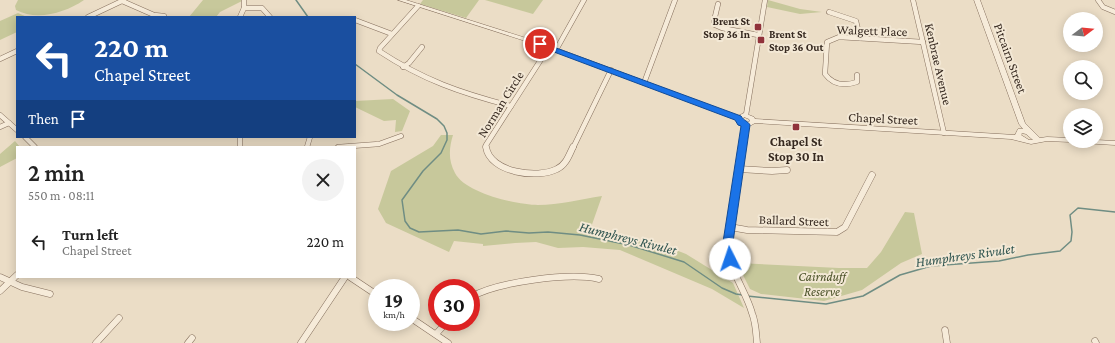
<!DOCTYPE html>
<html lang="en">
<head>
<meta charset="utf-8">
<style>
	:root { --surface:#fff; --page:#f2f2f2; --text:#222; --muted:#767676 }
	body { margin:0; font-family:"Crimson Pro",serif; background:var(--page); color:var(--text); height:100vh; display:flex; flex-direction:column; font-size:15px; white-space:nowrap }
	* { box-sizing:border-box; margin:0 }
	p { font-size:13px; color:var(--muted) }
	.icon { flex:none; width:22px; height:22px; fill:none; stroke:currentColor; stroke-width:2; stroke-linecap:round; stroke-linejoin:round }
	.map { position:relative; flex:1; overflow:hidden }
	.panel { position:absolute; left:16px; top:146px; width:340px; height:132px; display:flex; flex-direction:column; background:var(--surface); border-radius:0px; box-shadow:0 2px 10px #0003 }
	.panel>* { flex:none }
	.top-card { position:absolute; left:16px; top:16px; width:340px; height:122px; border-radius:0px; box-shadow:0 2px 10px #0003; background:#1a4fa0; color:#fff; overflow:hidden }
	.needle { width:26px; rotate:74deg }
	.controls { position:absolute; left:1063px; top:12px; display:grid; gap:8px }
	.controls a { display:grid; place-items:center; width:40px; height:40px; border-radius:50%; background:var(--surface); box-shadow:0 2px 10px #0003; font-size:20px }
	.speed { position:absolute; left:368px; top:279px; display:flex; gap:8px; font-size:20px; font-weight:700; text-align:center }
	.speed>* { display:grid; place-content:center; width:52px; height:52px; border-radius:50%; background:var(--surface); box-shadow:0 2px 10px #0003; line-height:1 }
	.speed small { font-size:10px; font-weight:400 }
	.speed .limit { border:6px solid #d22; background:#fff; color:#111 }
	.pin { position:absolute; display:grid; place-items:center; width:34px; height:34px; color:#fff; margin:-17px; border:2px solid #fff; border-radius:50%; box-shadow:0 1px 4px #0007 }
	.me { position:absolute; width:44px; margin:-22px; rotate:356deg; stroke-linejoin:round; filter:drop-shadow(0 0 3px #0008) }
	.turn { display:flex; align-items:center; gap:14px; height:84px; padding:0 12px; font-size:18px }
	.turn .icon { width:52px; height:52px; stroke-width:2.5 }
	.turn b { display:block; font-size:28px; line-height:34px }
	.then { display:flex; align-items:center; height:38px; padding:0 12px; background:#0003; gap:8px; font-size:15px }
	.round { display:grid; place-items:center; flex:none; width:42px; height:42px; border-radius:21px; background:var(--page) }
	.head { display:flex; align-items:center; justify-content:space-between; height:68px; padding:0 12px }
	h1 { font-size:24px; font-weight:600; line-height:30px }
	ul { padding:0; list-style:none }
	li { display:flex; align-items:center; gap:12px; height:56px; padding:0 12px }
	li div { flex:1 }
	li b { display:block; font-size:15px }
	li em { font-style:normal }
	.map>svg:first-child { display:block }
	.green { fill:#c7c89b }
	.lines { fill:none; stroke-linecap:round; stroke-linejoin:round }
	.stream { stroke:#6f8d83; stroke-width:1.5 }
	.minor-far1-casing { stroke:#856f5d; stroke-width:5.5 }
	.minor-casing { stroke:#856f5d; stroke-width:7 }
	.tertiary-casing { stroke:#856f5d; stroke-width:1 }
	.minor-far1 { stroke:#f6ebd9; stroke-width:4.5 }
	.minor { stroke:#f6ebd9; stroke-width:6 }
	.tertiary { fill:#f6ebd9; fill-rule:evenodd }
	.route { fill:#1a73e8; stroke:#114b97 }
	.poi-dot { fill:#90323a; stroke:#f3e8d5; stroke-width:1.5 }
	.labels { text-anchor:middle; stroke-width:4; stroke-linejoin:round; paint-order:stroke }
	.far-poi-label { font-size:11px; font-weight:bold; fill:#362920; stroke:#f3e8d5; text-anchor:end }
	.street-label { font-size:13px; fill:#362920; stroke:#f3e8d5 }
	.poi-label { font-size:13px; font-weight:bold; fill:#362920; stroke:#f3e8d5 }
	.park-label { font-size:13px; font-style:italic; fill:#4a5128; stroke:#f3e8d5 }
	.water-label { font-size:14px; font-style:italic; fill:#305550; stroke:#f3e8d5 }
</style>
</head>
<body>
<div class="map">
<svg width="1115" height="343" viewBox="0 0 1115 343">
	<rect width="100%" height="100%" fill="#ebddc6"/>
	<g class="green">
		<path d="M18,0h66c-19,13 -47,21 -68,10l-1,-4z"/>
		<polygon points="203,0 241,0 242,1 220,12 216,17 189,17"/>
		<polygon points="423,0 479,0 466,18 420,4"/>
		<polygon points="485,0 543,0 533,14"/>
		<polygon points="768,0 800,9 822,12 800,14 767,7"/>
		<polygon points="18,13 27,17 17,17 17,32 0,40 0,21"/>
		<polygon points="393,99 410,111 402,131 395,132 396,120 384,121 355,107 355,101"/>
		<path d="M441,135h12c-4,13 -5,25 2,38 10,20 62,32 83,32 21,0 43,-6 64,-9l-13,37 41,8h23l33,13 47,29 11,25 -32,-19 -92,-39 -37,-3 -25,1 -22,-6 -21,1 -32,3v-2l-29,-3 -5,11 -63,-29 -8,-14 13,-38 42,-25z"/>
		<polygon points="15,141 20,147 17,147 17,158 0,167 0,154"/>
		<polygon points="905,212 914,213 922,254 901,263 862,290 824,301 761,294 750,289 737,263 839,268 867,268 881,252"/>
	</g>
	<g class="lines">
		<g class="stream">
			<polyline points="296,0 308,17"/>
			<polyline points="355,64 397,95 437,119 444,126 447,133 447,140 441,153 423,171 402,200 405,221 410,228 419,232 458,230 481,234 506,231 529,233 548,232 580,235 629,245 684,262 722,288 736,294 743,295"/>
			<polyline points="747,296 826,304 863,296 900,275 931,266 999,261 1028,255 1060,251 1071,241 1072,232 1070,215 1078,208 1115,212"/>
		</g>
		<defs>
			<g id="minor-far1">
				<polyline points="913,0 944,133"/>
				<polyline points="1098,0 1103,7 1115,12"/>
				<polyline points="122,1 154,15 164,16"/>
				<polyline points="718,4 714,21 715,25 722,28 758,35"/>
				<path d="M418,6l-38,42 -1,3c44,29 82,42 132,55"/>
				<polyline points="244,8 262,8 270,17"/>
				<polyline points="829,12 856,21 860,38"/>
				<polyline points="88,17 124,0"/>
				<polyline points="240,17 244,8 244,0"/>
				<polyline points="355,20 392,34"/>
				<polyline points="556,50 584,0"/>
				<polyline points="0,59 17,51"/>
				<polyline points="403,67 409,63 422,47"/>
				<path d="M857,75v7c-12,4 -24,3 -32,-8l2,-32 12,-5 84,5"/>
				<polyline points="644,83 675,0"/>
				<polyline points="0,115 17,130"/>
				<polyline points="746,115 765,0"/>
				<polyline points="0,127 9,123"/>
				<polyline points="25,137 35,147"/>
				<polyline points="240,137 240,147"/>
				<polyline points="307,147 310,137"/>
				<polyline points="338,147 379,144 401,136"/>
				<polyline points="486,148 486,145 549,47"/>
				<polyline points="573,148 611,70"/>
				<polyline points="742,148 746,125"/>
			</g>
			<g id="minor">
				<path d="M486,147c4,26 52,32 71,22 9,-4 12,-14 16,-22"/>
				<path d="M743,147c-5,31 -19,86 -12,115 5,18 16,33 21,51 4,10 4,20 5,30"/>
				<polyline points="739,169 772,171 787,170"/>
				<polyline points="730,227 747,230 837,232 845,227 872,175"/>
				<polyline points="0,277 22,287 50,294"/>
				<polyline points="350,277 377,295"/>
				<polyline points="0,291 17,275"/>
				<path d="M471,297c26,-15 99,-25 128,-18"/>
				<polyline points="411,318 448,343"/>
				<polyline points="945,330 947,343"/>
				<polyline points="436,334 447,322"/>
				<polyline points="1095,341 1096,343"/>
				<polyline points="96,343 119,318"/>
				<polyline points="188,343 192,338"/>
				<polyline points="301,343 345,277"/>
			</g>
			<g id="tertiary">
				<path d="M398,0h8l145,46 187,70 6,-3 10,4 1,2 260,16 3,-6h5l-4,-5 -45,-124h6l45,123 15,15 7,-1 23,1v3h3l-3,1 -23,-1 -16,3 -20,-5 -256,-16 -7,4 -9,-2 -3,-6 -189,-71zM744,117l5,2 1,2 -3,2 -4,-2 -1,-2zM1022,133l4,1 7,6h-4l-8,-5z"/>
				<polygon points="1096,140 1115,141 1115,145 1082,143 1079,141 1096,141"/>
			</g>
		</defs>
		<use href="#minor-far1" class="minor-far1-casing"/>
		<use href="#minor" class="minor-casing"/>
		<use href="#tertiary" class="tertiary-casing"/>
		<use href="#minor-far1" class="minor-far1"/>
		<use href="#minor" class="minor"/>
		<use href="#tertiary" class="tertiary"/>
	</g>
	<path class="route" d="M540,42l201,74c3,5 7,5 9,9l-17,117 2,17 -2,3 -3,1 -4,-1 -3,-20 18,-116 -3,-1 -3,-5 -197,-74 -1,-2z"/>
	<g class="poi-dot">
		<rect x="754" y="23" width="8" height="8" rx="2"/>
		<rect x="757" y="36" width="8" height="8" rx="2"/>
		<rect x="792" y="123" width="8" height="8" rx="2"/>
	</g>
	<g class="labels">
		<g class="far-poi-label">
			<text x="750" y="25">Brent St<tspan x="750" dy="13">Stop 36 In</tspan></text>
			<text x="769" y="38" text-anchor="start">Brent St<tspan x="769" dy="13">Stop 36 Out</tspan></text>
		</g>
		<g class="street-label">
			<text transform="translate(872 30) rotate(2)" y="5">Walgett Place</text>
			<text transform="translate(1011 58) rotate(70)" y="5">Pitcairn Street</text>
			<text transform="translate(939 64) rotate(77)" y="5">Kenbrae Avenue</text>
			<text transform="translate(500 104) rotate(-58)" y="5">Norman Circle</text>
			<text transform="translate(883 118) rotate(3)" y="5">Chapel Street</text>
			<text transform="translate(794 220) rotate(2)" y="5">Ballard Street</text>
		</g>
		<g class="poi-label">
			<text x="796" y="146">Chapel St<tspan x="796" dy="15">Stop 30 In</tspan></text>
		</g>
		<g class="park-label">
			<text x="822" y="281">Cairnduff<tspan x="822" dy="15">Reserve</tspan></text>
		</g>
		<g class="water-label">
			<text transform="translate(628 238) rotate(14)" y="5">Humphreys Rivulet</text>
			<text transform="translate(965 255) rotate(-8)" y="5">Humphreys Rivulet</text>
		</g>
	</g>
</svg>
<div class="controls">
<a><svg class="needle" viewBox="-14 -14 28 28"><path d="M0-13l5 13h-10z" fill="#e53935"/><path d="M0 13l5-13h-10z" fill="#767676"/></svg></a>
<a><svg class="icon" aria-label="search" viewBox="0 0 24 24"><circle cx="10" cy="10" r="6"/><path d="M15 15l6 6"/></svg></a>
<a><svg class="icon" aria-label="layers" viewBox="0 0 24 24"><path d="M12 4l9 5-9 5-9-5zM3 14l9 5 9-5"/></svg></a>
</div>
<div class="speed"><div>19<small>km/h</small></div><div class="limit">30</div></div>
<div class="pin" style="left:540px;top:44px;background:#d93025"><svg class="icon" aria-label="arrive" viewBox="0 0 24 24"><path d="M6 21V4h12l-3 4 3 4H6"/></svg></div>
<svg class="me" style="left:730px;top:259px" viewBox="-20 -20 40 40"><circle r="19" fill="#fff"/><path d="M0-13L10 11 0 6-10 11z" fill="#1a73e8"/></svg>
<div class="top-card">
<div class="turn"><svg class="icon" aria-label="left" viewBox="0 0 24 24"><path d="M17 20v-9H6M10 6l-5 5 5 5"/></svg><div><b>220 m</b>Chapel Street</div></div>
<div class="then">Then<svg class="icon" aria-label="arrive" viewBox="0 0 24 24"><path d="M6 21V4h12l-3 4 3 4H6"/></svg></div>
</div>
<section class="panel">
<div class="head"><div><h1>2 min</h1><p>550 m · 08:11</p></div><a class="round"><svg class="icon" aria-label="close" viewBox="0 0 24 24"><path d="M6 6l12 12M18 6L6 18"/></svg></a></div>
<ul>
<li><svg class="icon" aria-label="left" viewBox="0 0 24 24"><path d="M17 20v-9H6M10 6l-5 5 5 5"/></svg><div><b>Turn left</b><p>Chapel Street</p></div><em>220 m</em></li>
</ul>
</section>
</div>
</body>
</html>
